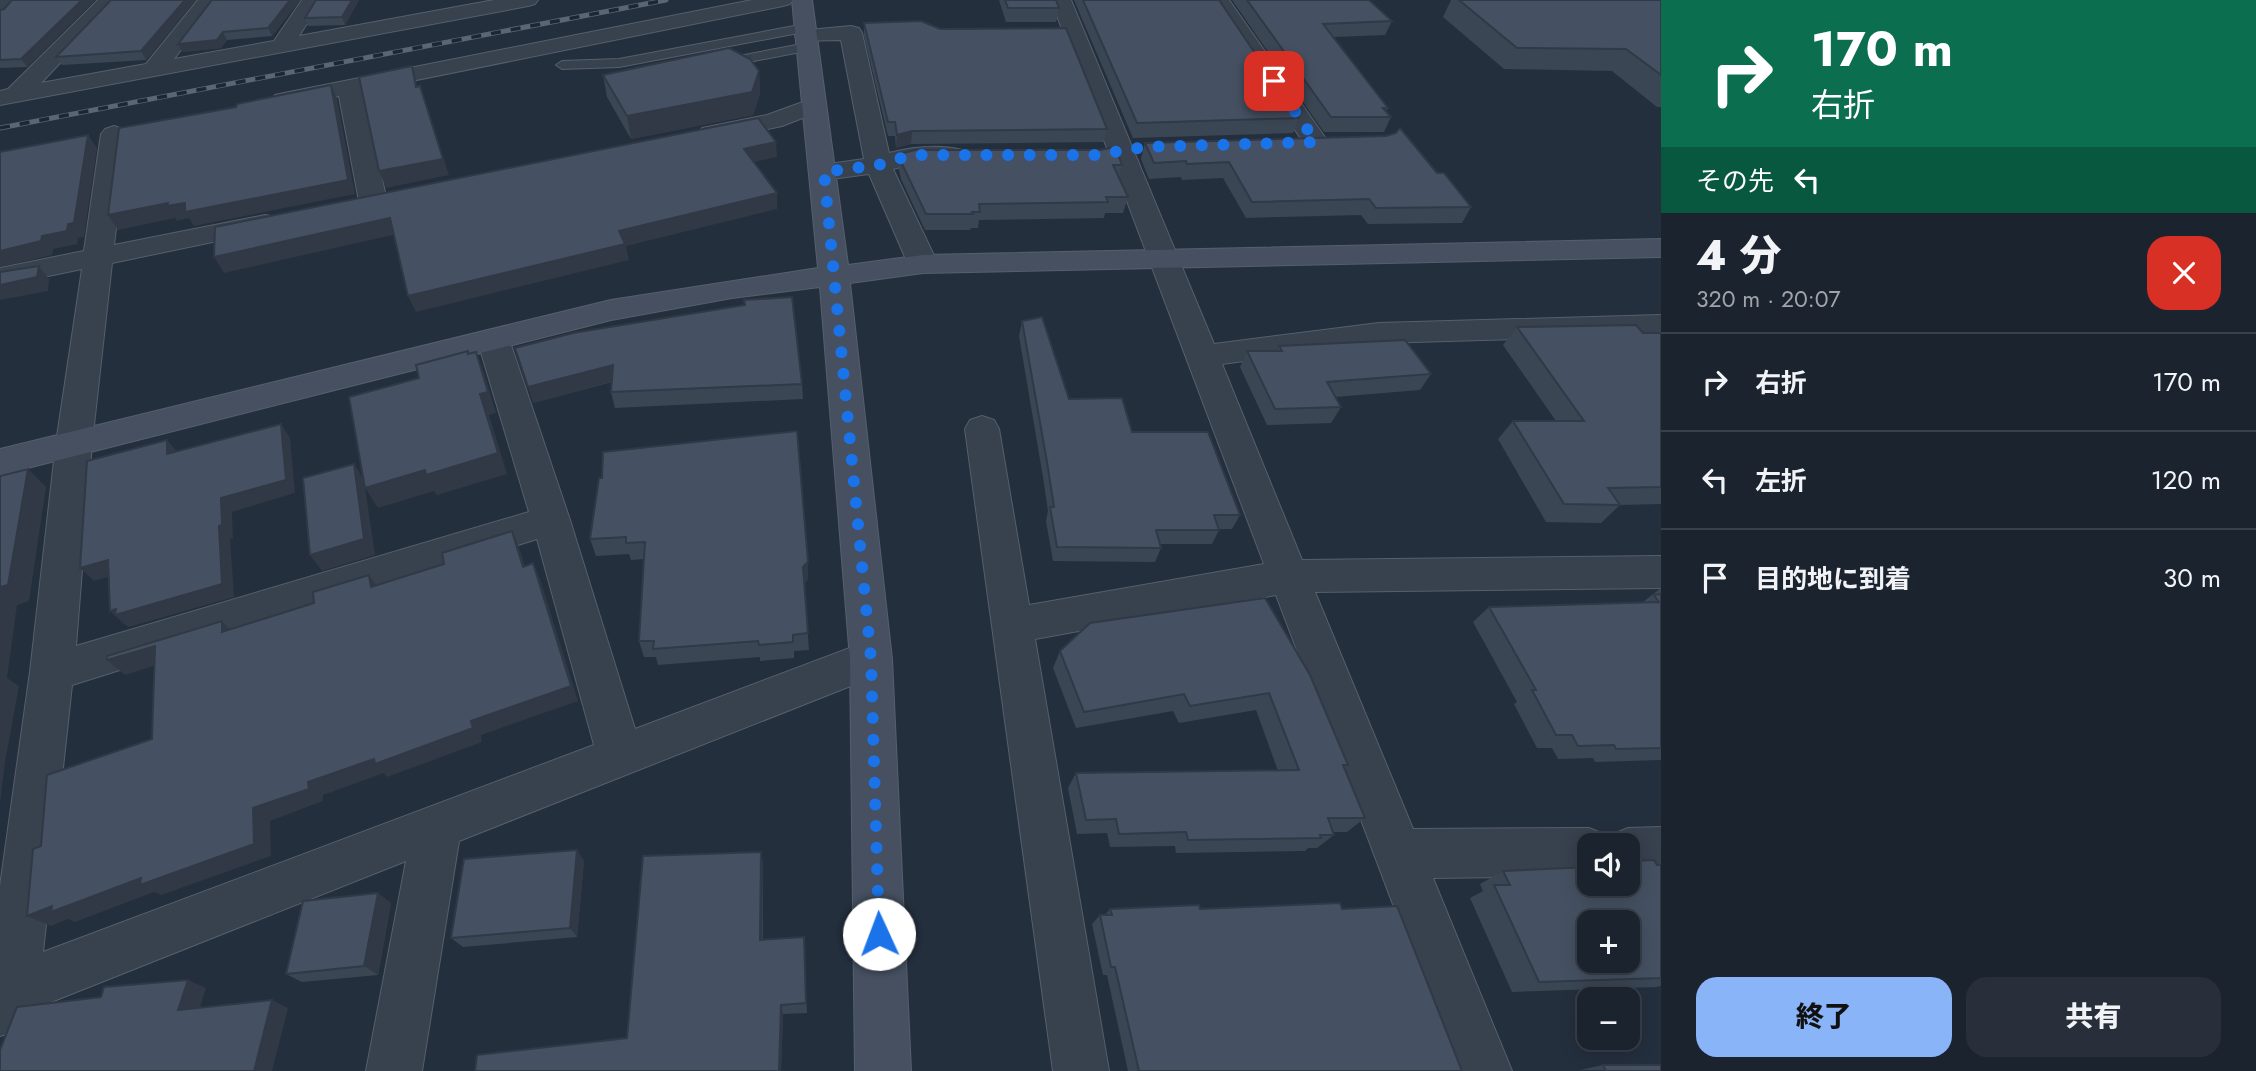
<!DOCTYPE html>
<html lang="ja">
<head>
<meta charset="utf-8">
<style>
	:root { --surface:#1b232e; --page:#282f3a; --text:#f1f3f6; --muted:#a0a4aa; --line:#39404a; --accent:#8ab4f8 }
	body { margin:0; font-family:Jost,"Noto Sans JP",sans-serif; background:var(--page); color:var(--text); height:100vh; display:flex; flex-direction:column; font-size:26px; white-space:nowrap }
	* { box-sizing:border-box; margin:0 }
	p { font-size:23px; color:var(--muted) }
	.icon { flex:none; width:38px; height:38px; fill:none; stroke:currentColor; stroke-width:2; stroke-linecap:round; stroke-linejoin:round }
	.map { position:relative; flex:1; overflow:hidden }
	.drawer { display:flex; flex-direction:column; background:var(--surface); width:595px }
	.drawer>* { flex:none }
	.guide { background:#0b6e4f; color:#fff; overflow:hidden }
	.fabs { position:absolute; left:1577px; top:833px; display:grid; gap:14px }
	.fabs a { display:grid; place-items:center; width:63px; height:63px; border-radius:14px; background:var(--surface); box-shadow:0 4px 18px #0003,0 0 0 2px var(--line); font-size:35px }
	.pin { position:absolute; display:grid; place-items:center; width:60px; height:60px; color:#fff; margin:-30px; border-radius:14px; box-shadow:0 4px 10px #0006 }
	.me { position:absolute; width:77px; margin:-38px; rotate:358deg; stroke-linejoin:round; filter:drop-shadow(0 0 5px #0008) }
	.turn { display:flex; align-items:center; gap:24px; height:147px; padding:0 35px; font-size:32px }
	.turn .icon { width:91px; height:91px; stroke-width:2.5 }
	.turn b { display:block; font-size:49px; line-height:60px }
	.then { display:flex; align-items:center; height:66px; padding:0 35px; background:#0003; gap:14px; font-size:26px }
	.round { display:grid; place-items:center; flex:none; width:74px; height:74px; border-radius:21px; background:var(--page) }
	.head { display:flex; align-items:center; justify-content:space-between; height:119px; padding:0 35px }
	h1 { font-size:42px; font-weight:800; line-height:52px }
	.action { display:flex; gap:14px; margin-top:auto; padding:14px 35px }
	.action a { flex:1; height:80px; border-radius:21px; background:var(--accent); color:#111; font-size:28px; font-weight:800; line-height:80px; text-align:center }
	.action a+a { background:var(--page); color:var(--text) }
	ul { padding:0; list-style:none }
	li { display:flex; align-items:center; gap:21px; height:98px; padding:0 35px; border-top:2px solid var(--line) }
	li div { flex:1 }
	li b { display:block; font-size:26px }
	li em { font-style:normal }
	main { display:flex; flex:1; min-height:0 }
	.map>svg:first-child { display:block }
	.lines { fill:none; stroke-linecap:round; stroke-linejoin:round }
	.lane-casing { stroke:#565f6c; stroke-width:2 }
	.street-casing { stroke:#565f6c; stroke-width:2 }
	.secondary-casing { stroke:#565f6c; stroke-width:2 }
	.lane { fill:#38414e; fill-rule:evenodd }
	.street { fill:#38414e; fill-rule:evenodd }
	.secondary { fill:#465061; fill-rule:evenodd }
	.rail-casing { stroke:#5a6575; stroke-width:5 }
	.rail { stroke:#1d2633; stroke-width:3.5; stroke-dasharray:10; stroke-linecap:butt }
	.wall { fill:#3b4654 }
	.shaded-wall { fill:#303945 }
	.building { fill:#455162; stroke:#303945; stroke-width:2; fill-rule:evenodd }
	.route { stroke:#1a73e8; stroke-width:12; stroke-dasharray:0 21.6 }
</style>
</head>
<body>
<main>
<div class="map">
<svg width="1661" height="1071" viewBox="0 0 1661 1071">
	<rect width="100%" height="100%" fill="#242f3e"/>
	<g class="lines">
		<defs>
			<g id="lane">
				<polygon points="805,24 809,25 809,31 619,67 562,69 556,65 562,61 619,59"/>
				<polygon points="807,43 813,47 811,50 723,67 717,63 723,59"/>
			</g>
			<g id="street">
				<polygon points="0,0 22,0 7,15 0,17"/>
				<polygon points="98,0 120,0 41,83 146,64 198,0 219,0 174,59 274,41 302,0 322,0 299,36 494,0 538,0 535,4 528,6 0,105 0,91 8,89"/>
				<polygon points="752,0 793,0 790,4 783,6 362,91 387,201 383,207 373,209 363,207 359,201 339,96 284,107 275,105 272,100 275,95 284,93"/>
				<polygon points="1051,0 1071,0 1214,344 1379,323 1661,315 1661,335 1379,343 1222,364 1302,560 1661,556 1661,588 1315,592 1413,829 1589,828 1606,835 1608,840 1611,835 1628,828 1661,827 1661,875 1628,876 1628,845 1589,845 1589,876 1433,878 1512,1071 1456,1071 1276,595 1035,639 1109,1071 1053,1071 965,429 970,420 982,416 994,420 999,429 1029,605 1264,564"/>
				<polygon points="1209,0 1229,0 1329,143 1325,148 1316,151 1307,148"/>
				<path d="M851,26l8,2 3,5 27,120c23,-6 49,-9 73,-3l4,5 -4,5c-23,6 -46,2 -69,9l45,95 -5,6 -10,3 -10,-3 -5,-6 -39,-90 -45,6 -9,-2 -4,-6 4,-6 49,-7 -23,-119 -43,1 -3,-5 3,-5z"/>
				<polygon points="814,98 823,100 826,105 823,110 782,126 711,141 702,138 698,133 702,128 767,115"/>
				<path d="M114,126l9,3 4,5 -13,111 151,-30 10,2 4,6 -4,6 -10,2 -153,32 -20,180 -16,203 453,-134 -52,-173 5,-7 11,-3 11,3 5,7 61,181 65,209 236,-89 15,6 6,13 -6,13 -427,169 -37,230h-56l40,-210 -375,149 -9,19 -22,7v-150l30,-214 26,-229 26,-174 -82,17v-18l84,-17 17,-117 4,-5zM537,539l57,206 -551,207 29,-267z"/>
			</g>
			<polygon id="secondary" points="792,0 812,0 848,265 923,255 1661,239 1661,257 923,273 850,283 892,659 911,1071 855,1071 850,659 820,287 732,298 611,320 0,475 0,449 611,300 818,268"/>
		</defs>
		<use href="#lane" class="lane-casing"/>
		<use href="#street" class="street-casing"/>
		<use href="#secondary" class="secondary-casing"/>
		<use href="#lane" class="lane"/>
		<use href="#street" class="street"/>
		<use href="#secondary" class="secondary"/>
		<defs>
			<polyline id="rail" points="0,128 666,0"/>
		</defs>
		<use href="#rail" class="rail-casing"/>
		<use href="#rail" class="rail"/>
	</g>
	<g class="wall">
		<polygon points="12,0 95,0 27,67 0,68 0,10 4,9"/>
		<polygon points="196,0 146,60 62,65 56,57"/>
		<polygon points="212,0 300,0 272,36 227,40 221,48 182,52"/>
		<polygon points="316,0 372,0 359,0 345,25 308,26 305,18"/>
		<polygon points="999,0 1056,0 1059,8 1056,22 1006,22"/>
		<polygon points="1074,0 1219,0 1299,118 1293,133 1133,138"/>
		<polygon points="1232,0 1369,0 1392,21 1385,35 1334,37 1388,108 1386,111 1391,117 1384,132 1324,132"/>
		<polygon points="1451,0 1661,0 1661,107 1657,107 1612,71 1504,69 1443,17"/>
		<polygon points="864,23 1107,129 1103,142 911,144 896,148 895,136 888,136 864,36"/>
		<polygon points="759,71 760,94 753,115 631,139 607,97 603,75"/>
		<polygon points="1145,143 1437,173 1471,207 1462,223 1368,224 1361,215 1246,218 1223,178 1182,180 1181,177 1149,179 1141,159"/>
		<polygon points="900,154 1122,165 1119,177 1128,197 1123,213 1105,213 1104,218 979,220 978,228 971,228 970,230 925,230 901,179 899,170"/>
		<polygon points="745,305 802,384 803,399 615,408 611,392 612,382 533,403"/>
		<polygon points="1022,321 1069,399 1132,432 1240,515 1232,529 1219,529 1219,530 1212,544 1160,544 1161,548 1155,562 1053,561 1046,521 1048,511 1043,477 1019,336"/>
		<polygon points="1517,327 1643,333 1661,333 1661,504 1620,505 1601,523 1546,522 1498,439 1513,421 1556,421 1503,345"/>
		<polygon points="1279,346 1431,374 1420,390 1335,397 1341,407 1331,423 1267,425 1240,367 1247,351 1277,351"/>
		<polygon points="602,478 808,579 804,584 809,650 794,651 794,658 760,661 760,657 658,665 656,657 644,657 639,641 644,559 631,560 629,554 596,556 590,539"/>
		<polygon points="1661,588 1661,760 1595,762 1593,758 1558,759 1552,748 1537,748 1514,704 1517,702 1473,622 1489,607 1643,602"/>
		<polygon points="1265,598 1348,765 1345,768 1365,818 1347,832 1333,832 1334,835 1317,848 1308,848 1305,851 1176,853 1175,846 1110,847 1107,833 1077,834 1068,788 1076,773 1278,771 1256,710 1179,723 1173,711 1076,728 1053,668 1060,651"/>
		<polygon points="761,852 763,866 763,940 804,937 807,1013 783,1014 781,1071 475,1071 627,1038"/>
		<polygon points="584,861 577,937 463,947 451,938"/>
		<polygon points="1633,861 1657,865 1661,986 1656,987 1512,992 1470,898 1483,891 1480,884 1503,871 1628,884 1628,863"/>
		<polygon points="391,903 378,975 302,982 286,974"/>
		<polygon points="1110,909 1342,909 1462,1071 1128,1071 1107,975 1103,975 1092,924 1100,915 1105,915"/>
		<polygon points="1603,1065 1661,1071 1580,1070"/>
	</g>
	<g class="shaded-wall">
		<polygon points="82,0 95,0 27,67 21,59"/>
		<polygon points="185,0 196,0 146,60 141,51"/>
		<polygon points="290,0 300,0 272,36 268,28"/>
		<polygon points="352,0 359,0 345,25 342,17"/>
		<polygon points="223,32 227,40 221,48 182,52 178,44"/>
		<polygon points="759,71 760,94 753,115 631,139 627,116"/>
		<polygon points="331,85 337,99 355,194 194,226 189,218 177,221 175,218 118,230 108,215"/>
		<polygon points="420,86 449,175 386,188 379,171"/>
		<polygon points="912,131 911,144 896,148 897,135"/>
		<polygon points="88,135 97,148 84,237 78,238 77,244 53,249 52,255 0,267 0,251 42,236"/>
		<polygon points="776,142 777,157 745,164 744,149"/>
		<polygon points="777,193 777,209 626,246 629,260 416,312 408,296 619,231"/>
		<polygon points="390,218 397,234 224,273 214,257"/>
		<polygon points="39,266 49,279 48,291 0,300 0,285"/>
		<polygon points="476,352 484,373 496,413 489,415 507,474 437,495 434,491 378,508 365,488 480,394"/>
		<polygon points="613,365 617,380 533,403 528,387"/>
		<polygon points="281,424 290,438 295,493 232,512 233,538 230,539 234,597 129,627 124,624 110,611 219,526 221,498"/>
		<polygon points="167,440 179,454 167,454"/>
		<polygon points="354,464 364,480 375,555 322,571 310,555"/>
		<polygon points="28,469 46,487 29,601 17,605 7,678 19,686 5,762 0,803 0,587"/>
		<polygon points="512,531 519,547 530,583 523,567"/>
		<polygon points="108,560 122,573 94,581 80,568"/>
		<polygon points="808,562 808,579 803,584 803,567"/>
		<polygon points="533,563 540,579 578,701 481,735 482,742 387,777 384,773 323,795 323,801 270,821 271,856 161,895 154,892 75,922 68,919 51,926 27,916 308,782 471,721"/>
		<polygon points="369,575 380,591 371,587"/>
		<polygon points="222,621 237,636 222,632"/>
		<polygon points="155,646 172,660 125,675 107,660"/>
		<polygon points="577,850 584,861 577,937 570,928"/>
		<polygon points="761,852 763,866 762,951 760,940"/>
		<polygon points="378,893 391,903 378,975 364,966"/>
		<polygon points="188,980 206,988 197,1017 178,1010"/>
		<polygon points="272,1000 288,1008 272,1071 254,1071"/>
		<polygon points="781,1005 783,1014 781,1071 779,1071"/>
	</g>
	<g class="building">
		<polygon points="12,0 82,0 21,59 0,60 0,10 4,9"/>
		<polygon points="111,0 185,0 141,51 56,57"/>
		<polygon points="212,0 290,0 268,28 223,32 217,40 178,44"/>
		<polygon points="316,0 352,0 342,17 305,18"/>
		<polygon points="1005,0 1056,0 1059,8 1008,8"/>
		<polygon points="1083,0 1219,0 1299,118 1137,123"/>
		<polygon points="1247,0 1369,0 1392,21 1323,24 1388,108 1383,108 1391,117 1331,117"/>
		<polygon points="1459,0 1661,0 1661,75 1626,49 1517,48"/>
		<polygon points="921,21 940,29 1066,28 1107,129 912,131 897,135 895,122 888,122 864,23"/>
		<polygon points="729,48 750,59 759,71 752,92 627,116 603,75"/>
		<polygon points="412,66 416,87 420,86 443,159 379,171 359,77"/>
		<polygon points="331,85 348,180 185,212 185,203 167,206 168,203 108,215 119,128 236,107 237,104"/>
		<polygon points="758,118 776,142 744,149 777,193 619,231 625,244 408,296 390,218 214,257 215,227"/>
		<polygon points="1400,128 1437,173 1444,173 1471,207 1376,208 1369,199 1252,202 1229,162 1187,164 1186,161 1154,163 1145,143 1386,136 1396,133"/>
		<polygon points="88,135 74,223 68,224 67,231 42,236 41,241 0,251 0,152"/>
		<polygon points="1115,147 1122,165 1113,165 1128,197 1106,197 1108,202 979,204 980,212 972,212 973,214 926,214 902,164 900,154 915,150 1100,150"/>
		<polygon points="39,266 37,277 0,285 0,272"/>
		<polygon points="792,297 802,384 611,392 613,365 528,387 515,348 573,333 745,305 744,300"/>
		<polygon points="1042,317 1069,399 1122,398 1132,432 1208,432 1240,515 1214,515 1219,530 1156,530 1161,548 1057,547 1050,507 1054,507 1047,462 1022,321"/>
		<polygon points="1636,325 1643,333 1661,333 1661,487 1608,488 1620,505 1564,504 1513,421 1584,421 1517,327"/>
		<polygon points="1405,340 1431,374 1327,382 1341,407 1275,409 1247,351 1282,351 1279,346"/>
		<polygon points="468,351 468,354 476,352 488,392 480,394 498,453 426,475 425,470 365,488 349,397 419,378 416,365"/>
		<polygon points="281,424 286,480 221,498 222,525 219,526 222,584 115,615 116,609 110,611 108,560 80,568 87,461 167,440 167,454"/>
		<polygon points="797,431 808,562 803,567 808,633 793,635 793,642 759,645 758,641 653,649 654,641 639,641 645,542 626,543 626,537 590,539 599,478 602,478 603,452"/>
		<polygon points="354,464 364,539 310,555 303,478"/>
		<polygon points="28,469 8,585 0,587 0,476"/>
		<polygon points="512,531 523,567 533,563 571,686 471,721 473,728 375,764 374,759 308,782 309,789 253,808 254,844 140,885 141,878 51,912 52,906 27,916 33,849 41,846 47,775 152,739 155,646 107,660 107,656 222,621 222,632 314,603 313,592 369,575 371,587 444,564 442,553"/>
		<polygon points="1661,594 1661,748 1616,749 1614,745 1578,746 1572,735 1556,735 1532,690 1536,690 1489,607 1659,602 1654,595"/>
		<polygon points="1265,598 1310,675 1348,765 1343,765 1365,818 1328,818 1334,835 1320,835 1321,838 1188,840 1186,832 1119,834 1116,819 1086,820 1076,773 1299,770 1269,693 1190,706 1184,694 1084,712 1060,651 1090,623"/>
		<polygon points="577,850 570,928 451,938 464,859"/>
		<polygon points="761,852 760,940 804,937 806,1003 781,1005 779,1071 475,1071 477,1055 627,1038 643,856"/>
		<path d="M1654,860l3,5h4v113l-122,4 -45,-97h16l-7,-14 86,-4v17h39v-20l7,-1 -2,-2zM1589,922h39v39h-39z"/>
		<polygon points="378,893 364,966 286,974 303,901"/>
		<polygon points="1340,903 1342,909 1397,906 1462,1071 1139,1071 1115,967 1111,967 1100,915 1112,915 1110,909 1199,905 1200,909"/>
		<polygon points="188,980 178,1010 272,1000 254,1071 0,1071 0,1050 17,1007 101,997 104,987"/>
		<polygon points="1603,1065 1661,1065 1661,1071 1606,1071"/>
	</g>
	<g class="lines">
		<polyline class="route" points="879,934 871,659 824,172 878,165 911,155 1096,155 1144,147 1316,142 1274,81"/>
	</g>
</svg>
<div class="fabs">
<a><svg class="icon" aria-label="sound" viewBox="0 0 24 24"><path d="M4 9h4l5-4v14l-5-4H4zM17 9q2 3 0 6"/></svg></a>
<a>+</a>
<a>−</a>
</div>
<div class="pin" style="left:1274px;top:81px;background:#d93025"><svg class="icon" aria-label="arrive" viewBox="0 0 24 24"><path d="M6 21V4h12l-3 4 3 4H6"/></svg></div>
<svg class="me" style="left:879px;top:934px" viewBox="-20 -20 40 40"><circle r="19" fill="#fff"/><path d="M0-13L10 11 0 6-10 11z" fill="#1a73e8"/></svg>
</div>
<section class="drawer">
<div class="guide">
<div class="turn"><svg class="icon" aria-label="right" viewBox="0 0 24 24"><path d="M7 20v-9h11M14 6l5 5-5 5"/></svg><div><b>170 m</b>右折</div></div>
<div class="then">その先<svg class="icon" aria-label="left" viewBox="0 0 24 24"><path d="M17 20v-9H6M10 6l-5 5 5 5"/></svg></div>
</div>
<div class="head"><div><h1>4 分</h1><p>320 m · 20:07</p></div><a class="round" style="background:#d93025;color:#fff"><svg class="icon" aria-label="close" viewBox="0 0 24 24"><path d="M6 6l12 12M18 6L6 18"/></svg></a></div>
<ul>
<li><svg class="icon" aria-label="right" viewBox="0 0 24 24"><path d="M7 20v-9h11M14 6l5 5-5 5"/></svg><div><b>右折</b></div><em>170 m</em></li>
<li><svg class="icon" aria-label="left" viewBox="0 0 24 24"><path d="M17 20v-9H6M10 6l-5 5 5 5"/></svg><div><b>左折</b></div><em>120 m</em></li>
<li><svg class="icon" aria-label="arrive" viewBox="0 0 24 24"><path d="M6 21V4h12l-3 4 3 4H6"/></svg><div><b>目的地に到着</b></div><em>30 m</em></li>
</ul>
<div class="action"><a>終了</a><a>共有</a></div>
</section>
</main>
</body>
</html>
